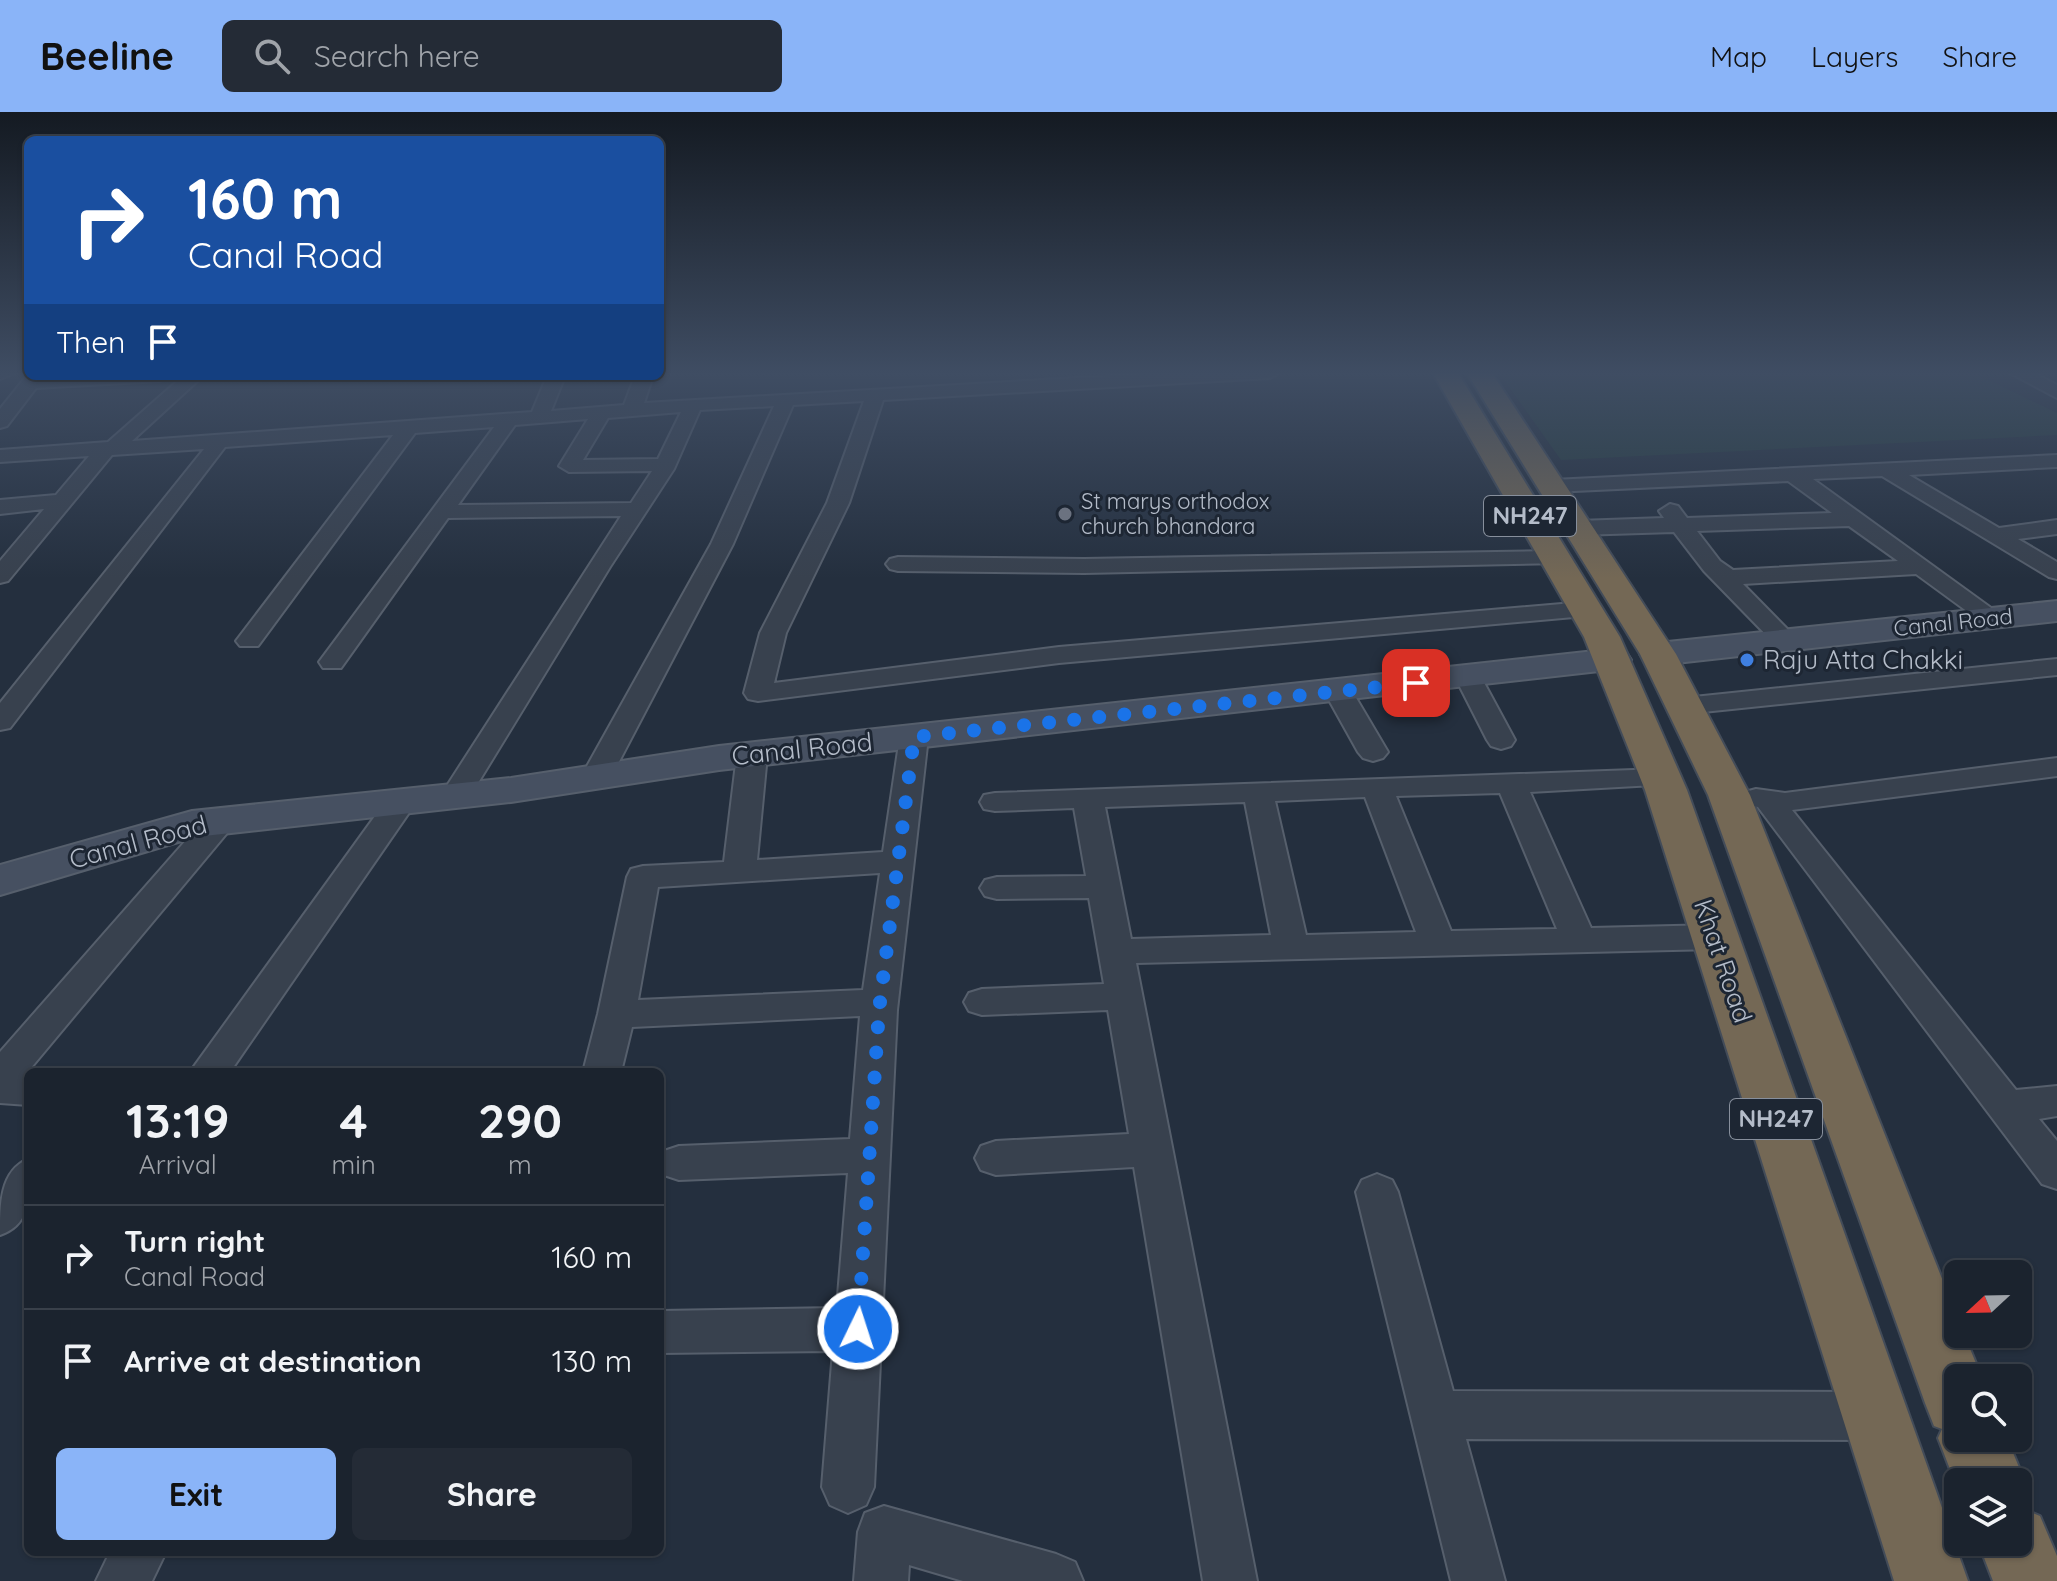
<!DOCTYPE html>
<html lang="en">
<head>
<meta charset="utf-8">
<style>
	:root { --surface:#1b232e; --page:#242b36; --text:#f1f3f6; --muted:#a0a4aa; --line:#39404a; --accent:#8ab4f8 }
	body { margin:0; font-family:Quicksand,sans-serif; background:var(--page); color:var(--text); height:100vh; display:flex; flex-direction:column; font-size:30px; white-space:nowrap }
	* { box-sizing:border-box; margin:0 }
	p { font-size:26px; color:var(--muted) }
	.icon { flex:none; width:44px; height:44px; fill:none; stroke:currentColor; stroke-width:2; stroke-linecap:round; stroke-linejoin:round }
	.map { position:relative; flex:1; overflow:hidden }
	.panel { position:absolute; left:24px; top:956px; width:640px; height:488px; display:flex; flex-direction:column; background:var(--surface); border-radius:12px; box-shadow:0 2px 6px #0004,0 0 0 2px var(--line) }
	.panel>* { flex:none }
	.hud { position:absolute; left:24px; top:24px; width:640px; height:244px; border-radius:12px; box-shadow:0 2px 6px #0004,0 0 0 2px var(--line); background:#1a4fa0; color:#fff; overflow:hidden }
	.needle { width:52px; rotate:248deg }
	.buttons { position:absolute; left:1944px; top:1148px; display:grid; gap:16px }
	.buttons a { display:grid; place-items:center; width:88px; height:88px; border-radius:12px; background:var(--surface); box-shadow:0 2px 6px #0004,0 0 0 2px var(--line); font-size:40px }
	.pin { position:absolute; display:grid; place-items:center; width:68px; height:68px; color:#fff; margin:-34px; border-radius:16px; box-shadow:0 4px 12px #0006 }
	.me { position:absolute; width:88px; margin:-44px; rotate:4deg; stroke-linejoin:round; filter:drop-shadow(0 0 6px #0008) }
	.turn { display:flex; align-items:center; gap:28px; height:168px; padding:0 32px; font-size:36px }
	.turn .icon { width:104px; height:104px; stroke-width:2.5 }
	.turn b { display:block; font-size:56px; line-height:68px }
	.then { display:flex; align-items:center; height:76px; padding:0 32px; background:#0003; gap:16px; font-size:30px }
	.eta { display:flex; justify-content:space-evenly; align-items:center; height:136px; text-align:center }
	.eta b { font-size:48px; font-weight:800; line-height:56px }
	.cta { display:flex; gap:16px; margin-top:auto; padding:16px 32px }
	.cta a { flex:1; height:92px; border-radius:12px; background:var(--accent); color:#111; font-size:32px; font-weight:800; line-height:92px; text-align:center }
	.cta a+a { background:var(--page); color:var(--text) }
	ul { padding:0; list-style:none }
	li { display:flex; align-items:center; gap:24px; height:104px; padding:0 32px; border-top:2px solid var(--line) }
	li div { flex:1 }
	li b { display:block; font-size:30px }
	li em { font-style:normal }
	header { display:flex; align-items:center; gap:48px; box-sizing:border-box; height:112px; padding:0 40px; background:var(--accent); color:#111 }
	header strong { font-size:38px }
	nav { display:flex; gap:44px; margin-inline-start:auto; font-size:28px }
	.search { width:560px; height:72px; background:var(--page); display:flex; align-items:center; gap:20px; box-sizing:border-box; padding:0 28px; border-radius:12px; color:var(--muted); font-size:30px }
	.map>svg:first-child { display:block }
	.green { fill:#263c3f }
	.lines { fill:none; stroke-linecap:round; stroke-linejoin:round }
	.street-casing { stroke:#565f6c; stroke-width:4 }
	.secondary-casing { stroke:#565f6c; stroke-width:4 }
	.highway-casing { stroke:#434c59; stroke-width:4 }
	.street { fill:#38414e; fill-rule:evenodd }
	.secondary { fill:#465061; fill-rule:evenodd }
	.highway { fill:#746855; fill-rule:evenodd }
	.route { stroke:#1a73e8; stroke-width:14; stroke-dasharray:0 25.2 }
	.worship-dot { fill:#6b7280; stroke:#1d2633; stroke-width:3 }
	.shop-dot { fill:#3f7fe0; stroke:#1d2633; stroke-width:3 }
	.labels { text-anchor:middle; stroke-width:6; stroke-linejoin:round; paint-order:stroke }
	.far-poi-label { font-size:22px; fill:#b4bcc9; stroke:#1d2633; text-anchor:start }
	.far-street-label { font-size:22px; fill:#b4bcc9; stroke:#1d2633 }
	.shield { fill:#1d2633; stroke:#878f9c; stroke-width:2 }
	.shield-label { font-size:24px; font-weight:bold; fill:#b4bcc9 }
	.poi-label { font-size:26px; fill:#b4bcc9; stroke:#1d2633; text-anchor:start }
	.street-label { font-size:26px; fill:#b4bcc9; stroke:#1d2633 }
</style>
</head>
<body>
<header>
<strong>Beeline</strong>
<div class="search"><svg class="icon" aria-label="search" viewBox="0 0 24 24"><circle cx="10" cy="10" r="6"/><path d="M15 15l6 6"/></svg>Search here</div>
<nav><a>Map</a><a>Layers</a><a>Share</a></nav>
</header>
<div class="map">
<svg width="2057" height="1469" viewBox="0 0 2057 1469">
	<rect width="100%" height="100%" fill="#242f3e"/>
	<polygon class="green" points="1499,261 1974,261 2057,301 2057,323 1561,348"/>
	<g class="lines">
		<defs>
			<g id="street">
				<polygon points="0,261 15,261 0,267"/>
				<path d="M1164,261h115l-9,5 -387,22 -34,103 -63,130 -12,50 285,-36 526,-45 9,2 3,5 -3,5 -9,2 -526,47 -301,38 -10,-2 -4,-6 16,-60 67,-130 37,-102 -71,4 -60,139 -122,233 -4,6 -11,3 -11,-3 -4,-6 130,-233 63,-138 -74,4 -26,59 -64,98 -143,234 -11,3 -11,-3 -4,-6 180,-279 -173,2 -107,150h-18l-4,-6 175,-235 -79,6 -157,213h-18l-4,-5 157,-206 -168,12 -215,281 -10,2v-27l204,-254 -92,6 -104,126 -8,2v-22l44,-52 -44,5v-14l56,-5 33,-39 -89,6v-12l108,-8 75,-66h20l-71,65 400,-29 15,-36h18l-14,35 73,-6 11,-29h18l-9,27zM681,300l-23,47 -75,1 25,-42zM588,307l-29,47 10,6 83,-1 -21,32 -173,2 57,-80z"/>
				<polygon points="2010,261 2034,261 2057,273 2057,286"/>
				<polygon points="28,262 44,265 169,264 160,269 36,276 7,314 0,316 0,297"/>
				<path d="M2057,343v12l-148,8 90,53 58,-8v14l-39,5 39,23v17l-8,-2 -167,-101 -69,3 192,139 -4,5h-18l-67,-49 -173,10 55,56 -4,5h-18l-72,-74 -30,-39 -96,3 -11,-7 11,-7 86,-3 -5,-7 11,-7 8,2 9,12 145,-5 -44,-32 -235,11 -11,-6 11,-6zM1849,414l49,35 -165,9 -13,-9 -23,-30z"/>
				<polygon points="1555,439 1563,441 1567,446 1563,451 1084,461 898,459 890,457 886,452 890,447 898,445 1084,447"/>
				<polygon points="2057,547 2057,563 1684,602 1674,600 1670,594 1674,588 1684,586"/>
				<polygon points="1468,557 1478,559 1481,565 1515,628 1511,634 1501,637 1491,634 1487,628 1455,565 1458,559"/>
				<polygon points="1338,571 1348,573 1352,579 1388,640 1383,646 1373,649 1363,646 1358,640 1324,579 1328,573"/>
				<path d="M914,616l10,3 4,6 -31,273 -23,477 -8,18 -18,8 -18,-8 -8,-18 11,-136 -173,2v-42l177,-3 11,-135 -169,7 -15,-5 -4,-15 4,-9 15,-5 171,-7 10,-123 -228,11 -11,45h-38l15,-58 29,-137 4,-8 12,-3 81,-4 13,-107 5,-6 10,-3 10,3 5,6 -10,105 126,-8 17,-115 4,-6zM880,761l-17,117 -225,10 20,-113z"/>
				<polygon points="2057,646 2057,664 1792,698 2016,978 2057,974 2057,1004 2039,1007 2057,1029 2057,1077 2042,1072 1758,695 1745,692 1741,686 1745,680 1756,677 1785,681"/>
				<path d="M1661,657l11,3 4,6 -4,6 -142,8 61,136 124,-3 12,4 5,8 -5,8 -12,4 -579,14 121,618h-54l-69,-414 -138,8 -15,-5 -6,-12 6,-12 15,-5 133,-7 -21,-124 -126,5 -13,-4 -5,-9 5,-9 13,-4 122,-5 -15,-86 -92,1 -12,-3 -5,-8 5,-8 12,-3 89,-1 -12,-68 -79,3 -11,-2 -4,-7 4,-7 11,-2zM1500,681l57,136 -106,2 -55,-135zM1365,685l51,135 -110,3 -31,-134zM1245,690l26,133 -140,4 -26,-132z"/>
				<polygon points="402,680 413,682 417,689 230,960 190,960 391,682"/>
				<polygon points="221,698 232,701 237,708 232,715 25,963 28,963 28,993 0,991 0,940 210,701"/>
				<path d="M28,1047c0,31 7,64 -28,76 0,-31 0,-64 28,-76z"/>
				<polygon points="1377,1062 1392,1068 1398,1080 1453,1279 1876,1280 1893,1287 1901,1304 1893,1321 1876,1328 1466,1327 1505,1469 1451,1469 1356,1080 1362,1068"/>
				<polygon points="884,1394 1056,1442 1075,1450 1083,1469 963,1469 909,1453 908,1469 854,1469 858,1420 865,1401"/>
				<polygon points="110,1440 166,1440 152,1469 96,1469"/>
			</g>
			<g id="secondary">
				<polygon points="2057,489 2057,509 1658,553 1645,550 1640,542 1645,534 1658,531"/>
				<polygon points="1613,537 1626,540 1631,548 1626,556 719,658 511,690 195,725 0,783 0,753 192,699 511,666 719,634"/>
			</g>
			<g id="highway">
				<polygon points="1433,261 1458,261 1620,525 1687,678 1968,1469 1894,1469 1645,678 1584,525"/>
				<polygon points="1467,261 1492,261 1676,542 1750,683 1958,1207 1958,1222 1964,1222 1982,1266 1958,1266 1958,1326 2007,1326 2025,1370 2018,1387 2018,1370 1958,1370 1958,1378 1938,1326 1942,1317 1934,1314 1925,1291 1708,683 1640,542"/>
				<polygon points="2018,1395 2040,1404 2057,1444 2057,1469 1993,1469 1978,1430 2018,1430"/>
			</g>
		</defs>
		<use href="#street" class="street-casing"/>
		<use href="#secondary" class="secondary-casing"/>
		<use href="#highway" class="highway-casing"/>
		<use href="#street" class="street"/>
		<use href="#secondary" class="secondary"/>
		<use href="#highway" class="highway"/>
	</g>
	<linearGradient id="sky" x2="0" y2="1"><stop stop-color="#141a22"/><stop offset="0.56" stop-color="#3f4d63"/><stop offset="1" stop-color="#3f4d63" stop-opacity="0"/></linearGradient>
	<rect width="2057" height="467" fill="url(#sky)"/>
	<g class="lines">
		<polyline class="route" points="858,1217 879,898 914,625 1416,571"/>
	</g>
	<circle class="worship-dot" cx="1065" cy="402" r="8"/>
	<circle class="shop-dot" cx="1747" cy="548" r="8"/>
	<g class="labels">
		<g class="far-poi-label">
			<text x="1081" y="397">St marys orthodox<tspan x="1081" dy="25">church bhandara</tspan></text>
		</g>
		<g class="far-street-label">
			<text transform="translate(1953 510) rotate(-6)" y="8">Canal Road</text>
		</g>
		<g class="shield">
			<rect x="1484" y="384" width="92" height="40" rx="6"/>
			<rect x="1730" y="987" width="92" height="40" rx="6"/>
		</g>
		<g class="shield-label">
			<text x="1530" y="412">NH247</text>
			<text x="1776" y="1015">NH247</text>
		</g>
		<g class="poi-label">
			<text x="1763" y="557">Raju Atta Chakki</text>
		</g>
		<g class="street-label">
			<text transform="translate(802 637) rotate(-6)" y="9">Canal Road</text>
			<text transform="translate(138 730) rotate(-15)" y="9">Canal Road</text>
			<text transform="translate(1723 849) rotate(71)" y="9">Khat Road</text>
		</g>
	</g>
</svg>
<div class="buttons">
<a><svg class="needle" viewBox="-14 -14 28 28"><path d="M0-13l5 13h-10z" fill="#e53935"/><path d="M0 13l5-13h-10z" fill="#a0a4aa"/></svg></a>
<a><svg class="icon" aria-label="search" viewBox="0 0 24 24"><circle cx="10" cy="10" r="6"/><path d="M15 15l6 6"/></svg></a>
<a><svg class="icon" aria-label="layers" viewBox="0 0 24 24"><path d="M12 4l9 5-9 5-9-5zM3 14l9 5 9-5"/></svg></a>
</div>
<div class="pin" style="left:1416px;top:571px;background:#d93025"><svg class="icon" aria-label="arrive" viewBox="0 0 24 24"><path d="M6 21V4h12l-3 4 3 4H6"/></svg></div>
<svg class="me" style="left:858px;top:1217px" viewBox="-20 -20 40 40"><circle r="17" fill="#1a73e8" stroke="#fff" stroke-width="3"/><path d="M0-11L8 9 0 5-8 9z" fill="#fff"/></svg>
<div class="hud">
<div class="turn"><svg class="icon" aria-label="right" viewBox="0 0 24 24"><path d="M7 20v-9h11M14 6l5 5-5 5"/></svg><div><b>160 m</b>Canal Road</div></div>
<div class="then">Then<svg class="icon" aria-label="arrive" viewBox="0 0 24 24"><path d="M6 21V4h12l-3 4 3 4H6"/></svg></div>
</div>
<section class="panel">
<div class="eta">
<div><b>13:19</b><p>Arrival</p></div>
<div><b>4</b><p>min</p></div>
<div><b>290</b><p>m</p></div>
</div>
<ul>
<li><svg class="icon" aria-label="right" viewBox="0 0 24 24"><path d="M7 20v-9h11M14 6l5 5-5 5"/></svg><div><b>Turn right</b><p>Canal Road</p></div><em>160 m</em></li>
<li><svg class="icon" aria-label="arrive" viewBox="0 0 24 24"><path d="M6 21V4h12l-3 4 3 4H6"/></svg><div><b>Arrive at destination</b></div><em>130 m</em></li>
</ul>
<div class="cta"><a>Exit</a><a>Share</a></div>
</section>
</div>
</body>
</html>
